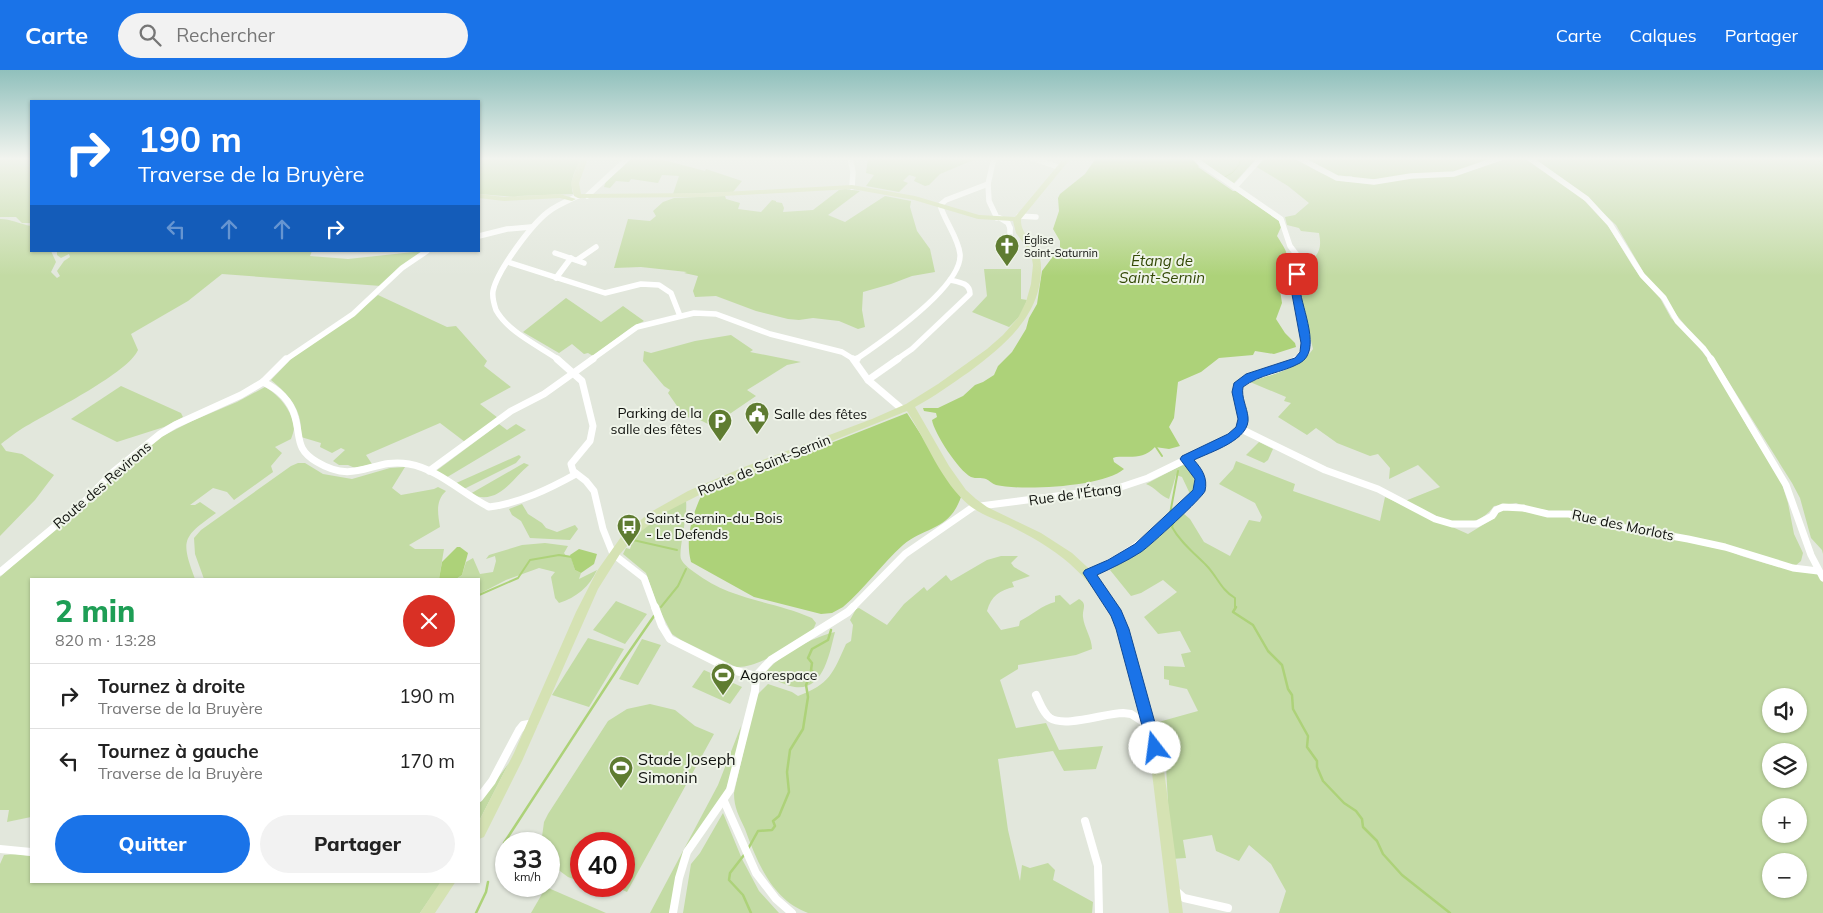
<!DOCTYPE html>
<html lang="fr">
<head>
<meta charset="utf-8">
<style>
	:root { --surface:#fff; --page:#f2f2f2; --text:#222; --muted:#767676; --line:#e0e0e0; --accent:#1a73e8 }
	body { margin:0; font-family:Mulish,sans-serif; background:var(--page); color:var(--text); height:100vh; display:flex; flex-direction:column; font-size:19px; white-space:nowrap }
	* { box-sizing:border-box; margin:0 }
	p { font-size:16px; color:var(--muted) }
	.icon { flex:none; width:28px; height:28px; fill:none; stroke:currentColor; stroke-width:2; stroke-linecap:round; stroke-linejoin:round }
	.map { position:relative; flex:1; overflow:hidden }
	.drawer { position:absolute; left:30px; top:508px; width:450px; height:305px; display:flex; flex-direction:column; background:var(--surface); border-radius:0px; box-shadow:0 1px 4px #0004 }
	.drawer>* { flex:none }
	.guide { position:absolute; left:30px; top:30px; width:450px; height:152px; border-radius:0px; box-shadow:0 1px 4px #0004; background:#1a73e8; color:#fff; overflow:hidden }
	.fabs { position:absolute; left:1762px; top:618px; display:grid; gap:10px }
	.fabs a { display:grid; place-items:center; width:45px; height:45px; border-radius:50%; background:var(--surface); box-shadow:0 1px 4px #0004; font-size:25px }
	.speed { position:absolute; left:495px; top:762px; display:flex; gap:10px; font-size:25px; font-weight:700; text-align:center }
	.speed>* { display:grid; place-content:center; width:65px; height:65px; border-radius:50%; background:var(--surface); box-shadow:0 1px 4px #0004; line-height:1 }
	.speed small { font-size:12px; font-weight:400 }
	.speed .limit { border:8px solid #d22; background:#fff; color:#111 }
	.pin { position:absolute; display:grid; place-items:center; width:42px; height:42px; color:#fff; margin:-21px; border-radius:10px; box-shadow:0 2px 8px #0006 }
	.me { position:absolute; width:55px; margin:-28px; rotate:345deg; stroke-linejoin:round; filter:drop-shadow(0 0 4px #0008) }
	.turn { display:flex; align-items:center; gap:18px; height:105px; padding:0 25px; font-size:22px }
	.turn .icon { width:65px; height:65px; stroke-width:2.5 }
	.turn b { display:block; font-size:35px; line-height:42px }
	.lanes { display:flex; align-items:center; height:48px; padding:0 25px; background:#0003; justify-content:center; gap:25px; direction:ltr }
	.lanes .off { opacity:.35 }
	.round { display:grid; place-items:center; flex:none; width:52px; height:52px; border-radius:26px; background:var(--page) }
	.summary { display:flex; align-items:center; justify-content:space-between; height:85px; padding:0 25px }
	h1 { font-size:30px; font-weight:800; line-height:38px; color:#1e9e55 }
	.action { display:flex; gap:10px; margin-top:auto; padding:10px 25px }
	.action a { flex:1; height:58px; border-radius:30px; background:var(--accent); color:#fff; font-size:20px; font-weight:800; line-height:58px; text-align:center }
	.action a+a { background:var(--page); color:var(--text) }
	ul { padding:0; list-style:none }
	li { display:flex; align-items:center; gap:15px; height:65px; padding:0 25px; border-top:1px solid var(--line) }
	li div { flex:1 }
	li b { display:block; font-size:19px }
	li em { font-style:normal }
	header { display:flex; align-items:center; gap:30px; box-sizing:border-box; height:70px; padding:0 25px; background:var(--accent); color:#fff }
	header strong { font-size:24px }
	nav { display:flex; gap:28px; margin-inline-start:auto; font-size:18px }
	.search { width:350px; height:45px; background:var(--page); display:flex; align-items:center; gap:12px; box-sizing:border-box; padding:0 18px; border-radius:28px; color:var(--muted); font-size:19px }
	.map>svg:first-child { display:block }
	.green { fill:#c3dba4; fill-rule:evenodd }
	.water { fill:#add279 }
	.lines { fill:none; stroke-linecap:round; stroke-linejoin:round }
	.stream-far2 { stroke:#add279; stroke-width:1 }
	.stream-far1 { stroke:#add279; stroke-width:2 }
	.stream { stroke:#add279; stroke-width:2.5 }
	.street-far2 { stroke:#fff; stroke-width:5.5 }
	.street-far1 { stroke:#fff; stroke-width:7 }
	.street { stroke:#fff; stroke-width:8 }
	.secondary { fill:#d5e2b3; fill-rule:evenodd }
	.route { fill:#1a73e8; stroke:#114b97 }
	.labels { text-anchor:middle; stroke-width:4; stroke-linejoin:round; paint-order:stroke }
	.far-poi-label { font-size:11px; fill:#0f110d; stroke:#eff4e9; text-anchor:start }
	.poi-label { font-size:14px; fill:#0f110d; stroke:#eff4e9; text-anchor:start }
	.street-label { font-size:14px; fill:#0f110d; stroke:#eff4e9 }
	.water-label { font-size:15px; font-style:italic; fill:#344907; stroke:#eff4e9 }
	.near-poi-label { font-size:16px; fill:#0f110d; stroke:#eff4e9; text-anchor:start }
</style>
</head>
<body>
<header>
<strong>Carte</strong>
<div class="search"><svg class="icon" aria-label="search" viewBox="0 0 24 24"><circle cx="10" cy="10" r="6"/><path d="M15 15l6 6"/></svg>Rechercher</div>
<nav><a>Carte</a><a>Calques</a><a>Partager</a></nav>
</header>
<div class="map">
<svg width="1823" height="843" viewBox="0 0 1823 843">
	<rect width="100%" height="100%" fill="#e2e7dc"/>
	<g class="green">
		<polygon points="0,88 31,88 31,153 22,153 16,147 0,147"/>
		<path d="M479,88h102l1,1c-7,10 -13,22 -9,35l-55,2 -3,1 -36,-3z"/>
		<polygon points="632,88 656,88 705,101 706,99 742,111 733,122 673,124 679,106 662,105 658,113 631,109 629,112 616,111 610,118 604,117 606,111"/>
		<polygon points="868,88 978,88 940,104 929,115 925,116 914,111 916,107 909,105 903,111 908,113 899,122 866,116 874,105 866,103"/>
		<polygon points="1198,88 1257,88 1234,113 1230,112 1205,95"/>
		<path d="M1263,88h33l21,13 18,8 14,3 108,-7 52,-17h18l53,38 29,31 23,38 9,13 19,20 11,20 21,20 24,32 31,56 34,55 7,22 6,31 9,19 -2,8 -6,5 -41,-10 -219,-46 -19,-7 -22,3c-24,33 -61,9 -89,-5l35,-14 -22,-22 -29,14 1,-11 -12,-14 -8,2 -33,-13 -21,-15 -9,7 -29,-18 13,-14 -7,-2 2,-4 -36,-15c24,-15 45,-8 63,-33l-16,-65 8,-15 -3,-14 11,4c8,-8 8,-15 6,-26l-18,-2 -2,-3 -12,-3 -2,-8 10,-2 14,-12 -21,-17 -33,-20z"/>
		<polygon points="1301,88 1493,88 1462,101 1377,110 1353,109 1352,106 1347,106 1348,108 1338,107"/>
		<polygon points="1533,88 1817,88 1820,90 1823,88 1823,484 1822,480 1811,468 1800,428 1792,413 1720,298 1648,210 1616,155 1583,124"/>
		<polygon points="845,119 860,121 828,145 845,152 885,126 911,131 910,137 917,161 930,179 935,202 912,206 891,214 863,222 862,240 865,257 858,259 839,251 813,248 799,250 788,249 756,241 716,226 695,227 693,221 698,206 684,203 687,202 641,197 614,198 628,149 650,151 656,146 653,141 663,132 674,128 725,126 726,129 740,133 738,139 761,142 772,130 776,131 776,132 782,133 784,138 783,142 813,140 839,120"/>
		<path d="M0,149c11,0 20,5 31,7v25h20l5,11 -5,10 6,6 3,-2 -3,-5 7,-10 6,-4 -1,-3 -8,4 -4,-3v-4h255l-2,5 38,3 75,-8 -42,35 -159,-12 -34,27 -57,33 7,16c-9,22 -86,61 -108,74 -10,5 -20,13 -29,20l5,7 16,3 32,21 -19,25 -35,36z"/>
		<polygon points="984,199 1021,199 1021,229 1027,230 1021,245 1009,257 972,242 987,226"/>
		<path d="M378,225l69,32 9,-1 31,35 -3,5 27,21 -31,17 18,14 -33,24 -25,-19 -74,32 6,9 -17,4 -7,-3h-9l-6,-4 12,-11 -4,-2 -9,5 -12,-6 1,-4 -20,-6c2,-27 -11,-41 -30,-57l21,-22 62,-43z"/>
		<polygon points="566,228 601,252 623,236 644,251 632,257 593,286 588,283 584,284 572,274 559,283 523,262"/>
		<polygon points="731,265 753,280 750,282 801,292 787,295 747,320 756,326 712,356 698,349 680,346 677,336 668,323 670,320 664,316 643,291 644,281 651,283 695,271"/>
		<polygon points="121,316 181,343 183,347 164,357 117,372 71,349"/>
		<path d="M265,317c13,7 28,24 29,41 0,3 -2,8 -3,11l-16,8 7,6 -11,13 2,6 -39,28 -7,-8 -14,-4 -23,17h5l5,-3 16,11c-33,24 -36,26 -21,66h-164v238l-24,5 2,-12h-9v-233l112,-101 49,-39 31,-16 45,-19z"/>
		<polygon points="499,354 507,360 516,354 526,360 444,409 436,401"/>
		<polygon points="1259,372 1273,379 1268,390 1264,393 1246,385"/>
		<polygon points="519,385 521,387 516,393 462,420 454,414"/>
		<path d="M1236,391l59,23 -2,7 87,30 5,-24 83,37 28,-17 4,-7 12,-1 57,7 160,35c28,12 58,18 89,22l5,8v332h-544l7,-22 -15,-27 -22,-19 -10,16 -23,-10 -4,-16 -29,5 3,18 -15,1 -6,-112 -10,-24 43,-12 -11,-22 -18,-4v-5l-5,-1v-13l21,1 -4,-13 10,-2 -11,-21 -22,3 -14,-17 33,-25 -14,-12 -22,13 -10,3 -21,-26 40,-25 33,-32 7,6 14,23 26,14 19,-36 11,2 2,-5 -7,-14 -36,-19 14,-15zM1771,626h28v28h-28zM1771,681h28v28h-28zM1771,736h28v28h-28zM1771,791h28v28h-28z"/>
		<path d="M298,393h7l18,11 29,5 38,-11 15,-1 -13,21 9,7 33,-6 4,-2 8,4c-11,10 -8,23 -6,36l-31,18 6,4h29l-5,30h-235l-9,-25 -1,-16 7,-8 90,-64z"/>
		<path d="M524,393l5,2c-19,16 -31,41 -59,29z"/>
		<path d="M1182,395l7,2 6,14 -4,15 -9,-19 -6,-2 -7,24c-9,-3 -14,-12 -23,-15z"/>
		<path d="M684,430l2,1c2,15 -8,50 -5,58 2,5 9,10 13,13 38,29 77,28 118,46l4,5 -3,7c-20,12 -53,39 -77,37l-55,-27 -9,-6 -15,-29 -11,-32 -23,-19 3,-6 4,1 1,-3 -3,-2c14,-19 36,-31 56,-44z"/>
		<polygon points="522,434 528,444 542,453 546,458 557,462 575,455 578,459 570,470 530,468 521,451 512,445 509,439"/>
		<path d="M545,473l23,3 -4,7 3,4h4l4,13 6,3 -2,6 18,-9c-7,16 -21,28 -38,33l-4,-5 -4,-21 4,-5 -16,-4 -33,12 -27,14v-15h-23l6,-4 4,-13 7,-4 7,16 13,-2 3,-11 -1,-5 -9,3 3,-4 33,-10z"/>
		<path d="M1001,486h17l-7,7 3,4 16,9 -18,6 2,5c-14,3 -23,9 -27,24l14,19 18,-4 1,-5c12,-6 22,-16 35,-19v-6l5,-1 10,10 9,-6c9,5 3,10 4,18 1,11 9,21 9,32l-16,6 -58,10v4l-18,11 16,48 30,-5 13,27 44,-4 -7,23 -32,2 -11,-20 -55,8 10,71 12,51 2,-16 8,3 18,-5 7,7 -2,10 40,22 -1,11h-284c-36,-13 -51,-51 -63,-84 -6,-13 -11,-21 -11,-36l22,-97 12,-12 24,8 6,4c32,-12 35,-23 48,-52l5,-3 2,-16 -3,-5 6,-11 3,-1 28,17 17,-21 20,-17 3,4 19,-16 5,6 36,-21z"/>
		<polygon points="616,531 647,544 625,574 593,560"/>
		<path d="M835,562c-6,23 -12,63 -45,54 -9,-3 -18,-7 -26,-11 12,-19 49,-38 71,-43z"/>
		<polygon points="588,568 624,579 589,637 552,625"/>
		<polygon points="642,569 661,575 638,615 619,609"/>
		<polygon points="704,600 742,617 730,634 692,617"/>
		<polygon points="650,634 675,640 695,656 714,664 627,822 614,816 624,816 624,774 581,774 581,812 568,807 549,793 549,774 541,774 544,752 548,744 608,651 627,639"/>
		<polygon points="741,656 737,681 727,717 721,730 684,779 669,843 650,843 718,715"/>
		<polygon points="509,693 479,751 479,733"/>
		<polygon points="723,743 742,789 759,821 779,843 683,843 691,794 700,783"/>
		<polygon points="16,784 31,786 31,811 442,811 420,843 0,843 0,794 4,785"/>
		<polygon points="546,817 606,843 531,843"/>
	</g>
	<g class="water">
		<path d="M1096,88h95l8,8 -1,1 35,24h3l43,30 2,6 -4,9c13,21 12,16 0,35l5,32 -6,16 9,14 10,10 1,4 -22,7 -19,-3 -2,4 -34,3 -18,14 -23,10 -4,36 -5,9 11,19 -11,3 -14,-2c-12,13 -24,9 -39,10l-3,1 1,4 10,7c-20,18 -103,22 -128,16 -4,-1 -7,-5 -10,-6 -5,-2 -10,0 -15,-2 -12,-6 -37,-44 -39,-57l5,-3 -1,-4 -12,-2 -1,-3h15l25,-12 12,-11 8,-3 11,-7 4,-9 14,-14 14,-23 3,-11 8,-14 5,-33 18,-24v-6l-7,-12 6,-18 -1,-13 2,-4 25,-20z"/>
		<path d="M907,343l54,84c-12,34 -35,29 -58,48 -21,19 -38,43 -60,62l-11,6 -11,1 -67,-17 -63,-35c-6,-23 1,-47 11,-68z"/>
		<polygon points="457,477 460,477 468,483 462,505 456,509 439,509 442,492"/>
		<polygon points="579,479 597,484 594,494 581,503 575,500 570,485"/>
	</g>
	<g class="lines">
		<g class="stream-far2">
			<polyline points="1817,88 1823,96"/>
			<polyline points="1223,108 1232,103 1240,94 1238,88"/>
		</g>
		<g class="stream-far1">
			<polyline points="1156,377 1162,386"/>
			<polyline points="1170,444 1178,401"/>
			<path d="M1174,451l-2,6c8,15 22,26 34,38 11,11 15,25 29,33v10"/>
			<polyline points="633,470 677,480"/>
			<polyline points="479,525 518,508 530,490 559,485 572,487"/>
			<polyline points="661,537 678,516 686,499"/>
		</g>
		<g class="stream">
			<polyline points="1236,537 1233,542 1253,555 1268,581 1282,595 1288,619 1292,625 1293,639 1308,666 1307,677 1317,691 1317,697 1323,711 1344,733 1356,741 1362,749 1363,757 1377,771 1383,784 1402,805 1450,843"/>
			<polyline points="504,773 620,595 654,546"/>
			<polyline points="748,779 758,761 772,760 775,756 773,751 779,746 789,722 787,702 790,680 803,659 808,627 806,615 809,608 815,604 811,600 812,593 808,588 812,579 828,570 831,560"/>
			<polyline points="744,785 730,803 729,810 743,825 751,843"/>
			<polyline points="476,843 486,822 488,812"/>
		</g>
		<g class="street-far2">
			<polyline points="850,88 853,102 852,117"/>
			<polyline points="1032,88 1058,97"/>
			<polyline points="1196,88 1200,93 1281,149 1290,176 1300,189 1300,197 1295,209 1306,273 1302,283 1296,290"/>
			<polyline points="1299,88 1337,108 1374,112 1411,106 1454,104 1500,88"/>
			<polyline points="1529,88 1587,129 1610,154 1642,205 1664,228 1677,251 1704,279 1712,290"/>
			<polyline points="988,114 989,131 997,148"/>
			<polyline points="1235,117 1261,88"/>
			<polyline points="587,126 628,88"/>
			<polyline points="1019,146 1036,147"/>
			<polyline points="1000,148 1008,153 1010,158"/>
			<polyline points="1010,158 1010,166"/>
			<polyline points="479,166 507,159 531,157"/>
			<polyline points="555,183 584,193"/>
			<polyline points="577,190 596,177"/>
			<polyline points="508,192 605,223 641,214 659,215 671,223 680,246"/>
			<polyline points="556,208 571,188"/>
			<polyline points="285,290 353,244 402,198 427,181"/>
			<path d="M559,290c-20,-14 -51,-28 -63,-50 -2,-6 -4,-13 -3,-19 4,-20 38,-66 55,-79 9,-7 19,-11 30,-16"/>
			<polyline points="591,290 637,257 694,243 716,244 770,264 842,282 855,290"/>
			<path d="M855,290c25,-17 108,-74 105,-106 -2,-17 -15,-32 -20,-49l6,-5 42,-16 6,-26"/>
			<path d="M896,290l16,-11 58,-55c0,-11 -11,-12 -20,-14"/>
		</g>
		<g class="street-far1">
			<polyline points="557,289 582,311 593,356 590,371 571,394 573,401 586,411 594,421 603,459 613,484 644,508 655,538"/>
			<polyline points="853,289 868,310 902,339"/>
			<polyline points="1711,289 1786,415 1811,485 1823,508"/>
			<polyline points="855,290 857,289"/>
			<polyline points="868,310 898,289"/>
			<path d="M263,312c15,7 28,19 32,35 6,21 0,32 22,45 40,24 55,-5 92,2 29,5 54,30 80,43 31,-4 60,-18 87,-33"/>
			<polyline points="1241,359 1325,400 1378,419 1435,449 1452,454 1477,454 1492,446 1496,440 1503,437 1523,438 1548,444 1569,444 1620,457 1688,469 1725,477 1793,498 1818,501"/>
			<polyline points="429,401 511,341 544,324 593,289"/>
			<polyline points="0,502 84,432 113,402 160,364 175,355 241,325 263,312 286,289"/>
			<path d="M1089,503c43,-20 77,-48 110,-82v-13l-13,-19"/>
			<path d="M852,538l53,-54 68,-47 145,-19 30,-10 84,-41 11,-12 -6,-33 1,-7c18,-13 42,-12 59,-26"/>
		</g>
		<g class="street">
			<polyline points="655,537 662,556 670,569 732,600 756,606 771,590 848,542 853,537"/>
			<path d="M1036,625c4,8 7,18 14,23 15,10 55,-5 73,-5l8,1 17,11"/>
			<polyline points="479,728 492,711 519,660 523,655 534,653"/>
			<polyline points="724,731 756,803 776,829 792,843"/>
			<polyline points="1085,751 1098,796 1099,843"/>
			<polyline points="0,779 31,782"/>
			<polyline points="1175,820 1184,828 1228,838"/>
			<polyline points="673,843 679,808 687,782 730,720 755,621 756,606"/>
		</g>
		<g class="secondary">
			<path d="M580,88h8l-9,25 2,11 124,-1 147,-8 63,11 64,19 36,2 49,-59h7l-50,61c-1,19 20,25 20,48 1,48 -37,79 -72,105 -18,12 -35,25 -54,35l34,59 17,24 10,9 11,8 54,26 31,20 26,24 20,30 11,22 32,119 22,165h-14l-20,-165 -32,-119c-22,-50 -55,-77 -103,-101 -15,-8 -31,-12 -44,-22 -29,-24 -43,-64 -63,-95l-202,81 -39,20 -27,21 -19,21 -22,35 -76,172 -38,76 -5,2v-18l35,-68 62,-141 21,-41 24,-34 28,-24 39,-22 56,-24 128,-48 34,-15 32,-20 49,-35 16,-14 15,-17 8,-16 5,-18 2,-19 -2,-12 -15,-20 -3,-12 -35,-2 -64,-19 -62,-11 -147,8 -127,1 -4,-2 -3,-13z"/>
			<polygon points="479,124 504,127 560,124 576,129 572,131 560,128 504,131 479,128"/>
			<polygon points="441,811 456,811 435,843 420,843"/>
		</g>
	</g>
	<linearGradient id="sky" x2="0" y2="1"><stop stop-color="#90c0bc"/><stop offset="0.43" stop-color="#f2f4ef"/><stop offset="1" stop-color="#f2f4ef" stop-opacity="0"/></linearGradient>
	<rect width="1823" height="206" fill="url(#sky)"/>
	<path class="route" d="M1297,201l4,3c0,5 -1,10 -1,15 2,20 22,62 0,74 -18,10 -40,11 -57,24 -2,10 4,20 5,30 3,23 -38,35 -54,43 8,9 14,18 11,31 -2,6 -55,55 -64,61 -14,9 -29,16 -44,23l24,35 8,19 33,119 -2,4 -5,2 -5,-2 -2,-4 -32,-119 -5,-13 -28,-43 2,-3 23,-10 27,-16 58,-54 2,-11 -15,-20 2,-3 46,-22 8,-7 2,-8 -6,-27 2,-9 12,-9 49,-16 5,-6 1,-9 -10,-54 1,-15z"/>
	<defs>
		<symbol id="church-pin" viewBox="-11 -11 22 30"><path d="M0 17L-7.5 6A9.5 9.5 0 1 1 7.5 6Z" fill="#5f7c31" stroke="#eff4e9"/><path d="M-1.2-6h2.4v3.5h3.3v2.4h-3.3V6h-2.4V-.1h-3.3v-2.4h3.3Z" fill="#fff"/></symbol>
		<symbol id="civic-pin" viewBox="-11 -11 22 30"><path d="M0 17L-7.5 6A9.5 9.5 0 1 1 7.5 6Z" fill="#5f7c31" stroke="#eff4e9"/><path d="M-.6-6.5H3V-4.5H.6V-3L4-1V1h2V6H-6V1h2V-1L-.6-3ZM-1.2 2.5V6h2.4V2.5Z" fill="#fff"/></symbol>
		<symbol id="parking-pin" viewBox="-11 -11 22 30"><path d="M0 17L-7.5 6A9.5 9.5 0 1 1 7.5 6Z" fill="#5f7c31" stroke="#eff4e9"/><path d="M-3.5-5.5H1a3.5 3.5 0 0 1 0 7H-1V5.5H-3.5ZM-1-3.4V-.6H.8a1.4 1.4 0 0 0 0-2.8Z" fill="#fff"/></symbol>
		<symbol id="bus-pin" viewBox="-11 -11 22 30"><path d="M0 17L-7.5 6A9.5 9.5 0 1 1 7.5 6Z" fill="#5f7c31" stroke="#eff4e9"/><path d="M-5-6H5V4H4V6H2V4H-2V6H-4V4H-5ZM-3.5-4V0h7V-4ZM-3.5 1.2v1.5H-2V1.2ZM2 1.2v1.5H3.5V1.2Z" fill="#fff"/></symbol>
		<symbol id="stadium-pin" viewBox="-11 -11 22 30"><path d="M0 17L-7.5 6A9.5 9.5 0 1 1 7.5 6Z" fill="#5f7c31" stroke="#eff4e9"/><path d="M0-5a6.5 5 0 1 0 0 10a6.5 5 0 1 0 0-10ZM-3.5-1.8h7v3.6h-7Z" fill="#fff"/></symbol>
	</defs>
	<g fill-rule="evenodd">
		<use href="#church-pin" x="993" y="162" width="28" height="38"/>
		<use href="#civic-pin" x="743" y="330" width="28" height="38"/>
		<use href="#parking-pin" x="706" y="337" width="28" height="38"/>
		<use href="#bus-pin" x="615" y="442" width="28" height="38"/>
		<use href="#stadium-pin" x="709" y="591" width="28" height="38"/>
		<use href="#stadium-pin" x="607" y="684" width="28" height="38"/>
	</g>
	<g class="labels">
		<g class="far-poi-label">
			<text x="1024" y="174">Église<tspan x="1024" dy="13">Saint-Saturnin</tspan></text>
		</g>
		<g class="poi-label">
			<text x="702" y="348" text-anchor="end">Parking de la<tspan x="702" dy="16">salle des fêtes</tspan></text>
			<text x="774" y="349">Salle des fêtes</text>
			<text x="646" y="453">Saint-Sernin-du-Bois<tspan x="646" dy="16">- Le Defends</tspan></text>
			<text x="740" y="610">Agorespace</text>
		</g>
		<g class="street-label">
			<text transform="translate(764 395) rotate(-22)" y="5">Route de Saint-Sernin</text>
			<text transform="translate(102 415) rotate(-41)" y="5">Route des Revirons</text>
			<text transform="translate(1075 424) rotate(-8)" y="5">Rue de l'Étang</text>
			<text transform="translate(1623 455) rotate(12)" y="5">Rue des Morlots</text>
		</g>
		<g class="water-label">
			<text x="1162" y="196">Étang de<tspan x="1162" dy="17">Saint-Sernin</tspan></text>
		</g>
		<g class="near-poi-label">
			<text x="638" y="695">Stade Joseph<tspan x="638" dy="18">Simonin</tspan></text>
		</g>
	</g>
</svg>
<div class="fabs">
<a><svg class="icon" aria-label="sound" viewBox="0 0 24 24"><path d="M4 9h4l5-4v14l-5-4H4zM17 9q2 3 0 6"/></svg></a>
<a><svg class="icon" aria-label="layers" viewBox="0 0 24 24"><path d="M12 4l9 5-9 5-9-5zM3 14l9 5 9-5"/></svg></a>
<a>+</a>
<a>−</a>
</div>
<div class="speed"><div>33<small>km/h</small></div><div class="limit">40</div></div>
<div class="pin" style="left:1297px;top:204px;background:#d93025"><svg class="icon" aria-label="arrive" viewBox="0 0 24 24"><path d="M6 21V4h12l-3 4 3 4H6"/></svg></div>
<svg class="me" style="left:1155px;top:678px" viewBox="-20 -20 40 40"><circle r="19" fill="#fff"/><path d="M0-13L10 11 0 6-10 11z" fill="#1a73e8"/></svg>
<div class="guide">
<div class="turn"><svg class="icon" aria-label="right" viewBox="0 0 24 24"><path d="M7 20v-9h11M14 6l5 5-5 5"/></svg><div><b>190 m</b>Traverse de la Bruyère</div></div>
<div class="lanes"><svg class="icon off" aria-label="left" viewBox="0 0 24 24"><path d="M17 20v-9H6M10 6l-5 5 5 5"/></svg><svg class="icon off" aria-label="ahead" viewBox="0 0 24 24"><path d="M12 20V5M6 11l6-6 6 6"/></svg><svg class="icon off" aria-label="ahead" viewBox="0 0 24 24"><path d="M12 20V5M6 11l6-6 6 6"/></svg><svg class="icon" aria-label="right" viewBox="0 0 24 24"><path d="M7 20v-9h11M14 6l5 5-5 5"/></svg></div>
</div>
<section class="drawer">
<div class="summary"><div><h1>2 min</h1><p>820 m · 13:28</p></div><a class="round" style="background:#d93025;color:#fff"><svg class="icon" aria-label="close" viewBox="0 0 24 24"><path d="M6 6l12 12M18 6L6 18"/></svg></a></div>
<ul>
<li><svg class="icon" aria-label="right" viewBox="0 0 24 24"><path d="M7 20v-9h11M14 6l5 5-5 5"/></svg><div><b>Tournez à droite</b><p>Traverse de la Bruyère</p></div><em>190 m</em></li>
<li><svg class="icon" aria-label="left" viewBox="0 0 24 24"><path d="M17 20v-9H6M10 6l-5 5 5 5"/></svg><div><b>Tournez à gauche</b><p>Traverse de la Bruyère</p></div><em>170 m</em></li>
</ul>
<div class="action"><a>Quitter</a><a>Partager</a></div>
</section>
</div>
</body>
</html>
